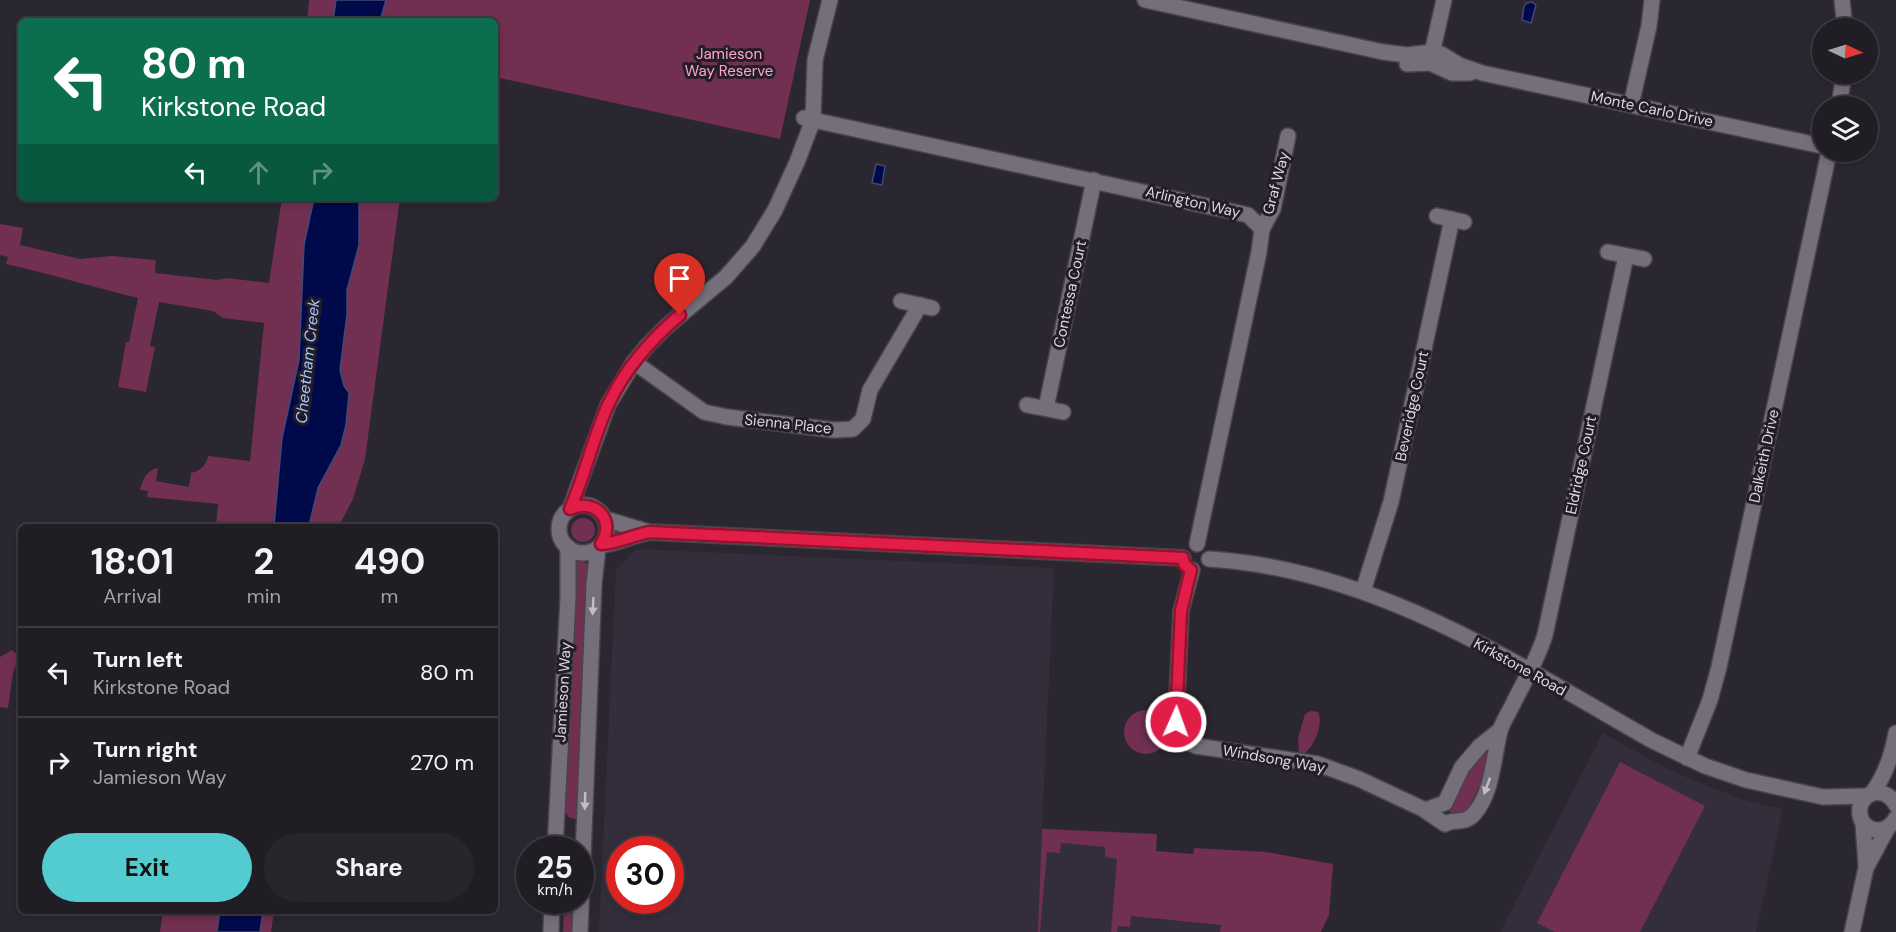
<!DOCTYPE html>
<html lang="en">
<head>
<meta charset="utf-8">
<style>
	:root { --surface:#201d24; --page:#28262c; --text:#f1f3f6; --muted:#a2a2a6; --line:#3d3b41; --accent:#52ccd0 }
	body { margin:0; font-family:"DM Sans",sans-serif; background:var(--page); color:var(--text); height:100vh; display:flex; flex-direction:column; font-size:22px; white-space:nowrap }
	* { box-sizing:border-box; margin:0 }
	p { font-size:20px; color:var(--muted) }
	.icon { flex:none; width:33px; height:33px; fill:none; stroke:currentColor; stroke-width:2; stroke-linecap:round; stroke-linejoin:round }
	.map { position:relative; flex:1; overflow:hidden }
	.side { position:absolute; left:18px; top:524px; width:480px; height:390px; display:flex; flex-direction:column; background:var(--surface); border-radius:9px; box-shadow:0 3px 9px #0003,0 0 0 2px var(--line) }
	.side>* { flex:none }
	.banner { position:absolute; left:18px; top:18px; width:480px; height:183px; border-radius:9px; box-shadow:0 3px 9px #0003,0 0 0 2px var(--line); background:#0b6e4f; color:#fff; overflow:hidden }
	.needle { width:39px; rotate:94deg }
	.buttons { position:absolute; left:1812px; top:18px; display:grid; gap:12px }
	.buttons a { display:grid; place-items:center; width:66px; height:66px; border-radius:50%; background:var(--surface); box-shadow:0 3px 9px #0003,0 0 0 2px var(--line); font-size:30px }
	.speed { position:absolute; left:516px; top:836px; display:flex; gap:12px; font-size:30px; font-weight:700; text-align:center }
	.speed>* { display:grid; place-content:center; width:78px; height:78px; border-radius:50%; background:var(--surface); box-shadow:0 3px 9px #0003,0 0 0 2px var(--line); line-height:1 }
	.speed small { font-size:15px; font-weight:400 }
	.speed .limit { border:9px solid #d22; background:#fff; color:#111 }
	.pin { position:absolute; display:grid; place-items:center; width:51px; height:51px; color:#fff; margin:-62px -26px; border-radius:50% 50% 50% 0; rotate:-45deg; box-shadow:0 0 6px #0007 }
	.pin .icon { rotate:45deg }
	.me { position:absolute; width:66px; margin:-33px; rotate:2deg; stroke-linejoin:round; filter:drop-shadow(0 0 4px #0008) }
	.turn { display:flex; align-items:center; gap:21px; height:126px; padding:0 24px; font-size:27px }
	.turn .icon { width:78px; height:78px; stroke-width:2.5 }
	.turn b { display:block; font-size:42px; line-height:51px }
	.lanes { display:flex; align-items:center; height:57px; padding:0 24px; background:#0003; justify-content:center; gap:30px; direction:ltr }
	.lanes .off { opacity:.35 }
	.eta { display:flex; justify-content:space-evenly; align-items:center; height:102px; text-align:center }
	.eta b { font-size:36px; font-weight:700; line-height:42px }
	.primary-button { display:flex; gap:12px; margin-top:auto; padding:12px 24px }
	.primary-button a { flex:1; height:69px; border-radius:36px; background:var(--accent); color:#111; font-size:24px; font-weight:700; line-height:69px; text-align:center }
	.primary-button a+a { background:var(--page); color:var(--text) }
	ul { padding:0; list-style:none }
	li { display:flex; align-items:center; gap:18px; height:90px; padding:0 24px; border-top:2px solid var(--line) }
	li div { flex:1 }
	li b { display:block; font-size:22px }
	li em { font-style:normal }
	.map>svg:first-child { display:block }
	.built { fill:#342d3c; fill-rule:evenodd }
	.green { fill:#712f52 }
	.water { fill:#000a4a; stroke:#424876; stroke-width:1.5 }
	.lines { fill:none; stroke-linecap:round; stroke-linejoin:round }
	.minor-casing { stroke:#48444b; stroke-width:18 }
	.minor { stroke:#746f7a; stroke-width:15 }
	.oneway { fill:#c1bec5 }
	.route-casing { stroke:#92132f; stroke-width:15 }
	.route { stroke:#e11d48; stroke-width:10 }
	.labels { text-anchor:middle; stroke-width:6; stroke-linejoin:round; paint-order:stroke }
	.park-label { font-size:15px; fill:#fea5d0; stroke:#221d26 }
	.street-label { font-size:15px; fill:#dbd8de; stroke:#221d26 }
	.water-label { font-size:16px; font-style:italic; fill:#a7c5fe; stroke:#221d26 }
</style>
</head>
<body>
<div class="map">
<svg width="1896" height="932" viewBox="0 0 1896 932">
	<rect width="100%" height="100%" fill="#2b2730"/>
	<g class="built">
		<path d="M636,549l418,19 -12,260 80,4 113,92 -1,8h-635l17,-362zM620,849h50v51h-50z"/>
		<polygon points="1603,733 1658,764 1697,782 1748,801 1783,809 1756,932 1500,932"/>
	</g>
	<g class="green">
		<polygon points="309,0 810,0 780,139 495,77 495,21 307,21"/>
		<path d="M282,198h118l-35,261 -12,40 -14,27h-123l2,-22 -71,-7 1,-6 -8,-1c2,-10 7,-20 18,-22l-2,13 33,6 2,-14c10,-2 15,-8 17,-17l42,5 14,-138 -41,-5 -10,-7 -54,-9 -9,44 5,1 -9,45 -28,-5 8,-45h3l9,-44c-45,-11 -87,-24 -132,-34l2,-7 -8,-2v-31l23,4 -3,17 60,14 32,-3 44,4 -1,13 62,7 10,-2 42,5z"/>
		<circle cx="583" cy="530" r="12"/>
		<polygon points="577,560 589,564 578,815 576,819 568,817 563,805 574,561"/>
		<polygon points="12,650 19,656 13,673 8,708 0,707 0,657"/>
		<circle cx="1146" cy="732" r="22"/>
		<path d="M1311,711l7,1c6,11 -4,36 -15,42l-4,-2 -1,-14 7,-24z"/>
		<polygon points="1489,745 1486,772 1468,809 1464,813 1452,814 1448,809 1451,791"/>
		<polygon points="1620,762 1705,806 1640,932 1555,932 1537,923"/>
		<polygon points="1042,829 1157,834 1156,851 1193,854 1194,848 1266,852 1333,864 1329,915 1321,932 1220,932 1221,925 1131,916 1130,927 1118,926 1117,932 1111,932 1117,859 1105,857 1105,847 1061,843 1060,853 1047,852 1040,932 1038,932"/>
		<polygon points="564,900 573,900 572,932 563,932"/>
		<polygon points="163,911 274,911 271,932 160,932"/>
	</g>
	<g class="water">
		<polygon points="336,0 386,0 380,21 333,21"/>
		<polygon points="1527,3 1532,2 1536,5 1531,23 1522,20 1524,6"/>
		<polygon points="876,164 885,166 882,185 872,183"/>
		<polygon points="314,198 359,198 359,245 347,290 347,314 340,370 344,386 349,393 346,425 341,445 318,488 309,526 274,526 282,438 299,360 304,245"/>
		<polygon points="220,911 263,911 260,932 217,932"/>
	</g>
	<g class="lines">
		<defs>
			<g id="minor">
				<polyline points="1145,0 1383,52 1407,55 1433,52 1441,54 1459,65 1482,73 1822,146"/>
				<polyline points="1842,0 1845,28"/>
				<polyline points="1430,62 1444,0"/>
				<polyline points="1407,64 1430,63 1452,73 1470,73"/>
				<polyline points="1631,105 1649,26 1652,0"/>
				<polyline points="1839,106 1844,74"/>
				<polyline points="804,118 1248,215 1262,229 1259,252 1197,544"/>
				<polyline points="1437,216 1464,222"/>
				<polyline points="1262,229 1273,209 1288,136"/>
				<polyline points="1608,252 1644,259"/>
				<polyline points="901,301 932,308"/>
				<polyline points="634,362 704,412 727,417 834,430 853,429 863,419 870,390 920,305"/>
				<polyline points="1027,405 1063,412"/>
				<polyline points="1046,408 1094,180"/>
				<circle cx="583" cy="529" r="24"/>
				<polyline points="570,509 608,405 634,362 648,345 666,327 726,277 753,246 775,210 797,162 813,120 815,60 830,0"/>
				<polyline points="605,519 649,532 1183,558"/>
				<path d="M601,545c15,-1 30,-9 45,-12"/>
				<path d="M1209,559c164,10 305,103 444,182l52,25 41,14 77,17 44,-1"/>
				<path d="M1192,570l-11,41 -5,111 5,17 15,7 122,18 41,15 64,30 22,15c10,-6 19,1 29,-10 19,-22 19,-56 26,-83 2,-8 8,-17 12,-25 11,-23 25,-45 33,-71l81,-379"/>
				<polyline points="1363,591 1391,502 1452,219"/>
				<polyline points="1687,758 1710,700 1719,667 1829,152"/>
				<path d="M1872,793c13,-17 20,-38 24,-60"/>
				<path d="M1896,805c-14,-26 -47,-7 -33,18 11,11 25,9 33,-5"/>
				<polyline points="1425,810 1445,803 1462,767 1480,746 1500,730"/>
				<polyline points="1863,823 1866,865"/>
				<polyline points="555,849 568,598 568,547"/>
				<polyline points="551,932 552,900"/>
				<polyline points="580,932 594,584 598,548"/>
				<polyline points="1852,932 1866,868 1887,829"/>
			</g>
		</defs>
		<use href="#minor" class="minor-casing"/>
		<use href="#minor" class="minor"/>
	</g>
	<defs><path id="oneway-solid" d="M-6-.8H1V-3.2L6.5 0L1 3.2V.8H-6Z" transform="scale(1.5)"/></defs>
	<g class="oneway">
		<use href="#oneway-solid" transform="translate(593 606) rotate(93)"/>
		<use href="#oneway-solid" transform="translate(1487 786) rotate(110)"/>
		<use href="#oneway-solid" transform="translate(585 801) rotate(92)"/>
	</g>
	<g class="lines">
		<defs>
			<path id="route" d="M680,315c-30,25 -55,54 -72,90 -15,33 -23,70 -38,104 25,-12 47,12 31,35 13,0 34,-9 48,-12l534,26 1,6 7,6 -10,41 -5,111"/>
		</defs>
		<use href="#route" class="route-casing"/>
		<use href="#route" class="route"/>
	</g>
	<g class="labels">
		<g class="park-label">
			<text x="729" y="59">Jamieson<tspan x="729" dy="17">Way Reserve</tspan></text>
		</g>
		<g class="street-label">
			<text transform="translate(1652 109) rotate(12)" y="5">Monte Carlo Drive</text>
			<text transform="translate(1276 183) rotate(-75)" y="5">Graf Way</text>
			<text transform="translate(1193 202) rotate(13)" y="5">Arlington Way</text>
			<text transform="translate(1070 294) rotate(-78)" y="5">Contessa Court</text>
			<text transform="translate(1412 406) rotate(-78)" y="5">Beveridge Court</text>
			<text transform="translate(788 424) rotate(6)" y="5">Sienna Place</text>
			<text transform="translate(1764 456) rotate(-78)" y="5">Dalkeith Drive</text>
			<text transform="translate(1581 465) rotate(-78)" y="5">Eldridge Court</text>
			<text transform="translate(1520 667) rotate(29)" y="5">Kirkstone Road</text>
			<text transform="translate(563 692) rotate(-87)" y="5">Jamieson Way</text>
			<text transform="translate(1274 759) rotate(10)" y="5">Windsong Way</text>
		</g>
		<g class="water-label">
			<text transform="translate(307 361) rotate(-84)" y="6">Cheetham Creek</text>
		</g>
	</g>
</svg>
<div class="buttons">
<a><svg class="needle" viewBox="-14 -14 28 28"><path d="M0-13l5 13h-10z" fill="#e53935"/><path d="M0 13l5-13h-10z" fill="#a2a2a6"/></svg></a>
<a><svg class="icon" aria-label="layers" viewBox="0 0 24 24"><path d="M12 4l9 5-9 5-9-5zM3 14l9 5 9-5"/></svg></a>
</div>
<div class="speed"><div>25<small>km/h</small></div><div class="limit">30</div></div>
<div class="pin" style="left:680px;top:315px;background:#d93025"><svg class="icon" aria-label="arrive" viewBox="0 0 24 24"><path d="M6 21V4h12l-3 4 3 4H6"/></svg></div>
<svg class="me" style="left:1176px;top:722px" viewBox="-20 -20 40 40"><circle r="17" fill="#e11d48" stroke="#fff" stroke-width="3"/><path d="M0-11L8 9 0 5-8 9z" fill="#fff"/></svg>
<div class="banner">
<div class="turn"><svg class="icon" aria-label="left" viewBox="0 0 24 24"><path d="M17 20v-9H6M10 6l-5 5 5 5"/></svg><div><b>80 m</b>Kirkstone Road</div></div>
<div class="lanes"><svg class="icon" aria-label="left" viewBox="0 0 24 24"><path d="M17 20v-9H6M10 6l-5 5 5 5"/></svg><svg class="icon off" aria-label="ahead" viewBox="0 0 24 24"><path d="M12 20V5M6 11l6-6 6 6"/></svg><svg class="icon off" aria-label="right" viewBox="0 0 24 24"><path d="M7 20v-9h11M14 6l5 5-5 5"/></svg></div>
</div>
<section class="side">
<div class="eta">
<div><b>18:01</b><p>Arrival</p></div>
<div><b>2</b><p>min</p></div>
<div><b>490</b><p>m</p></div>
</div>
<ul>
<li><svg class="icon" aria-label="left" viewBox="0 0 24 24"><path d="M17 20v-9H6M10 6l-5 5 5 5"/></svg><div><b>Turn left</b><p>Kirkstone Road</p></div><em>80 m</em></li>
<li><svg class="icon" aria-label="right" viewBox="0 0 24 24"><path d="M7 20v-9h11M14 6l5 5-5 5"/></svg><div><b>Turn right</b><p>Jamieson Way</p></div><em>270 m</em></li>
</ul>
<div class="primary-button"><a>Exit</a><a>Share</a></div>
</section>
</div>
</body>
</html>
